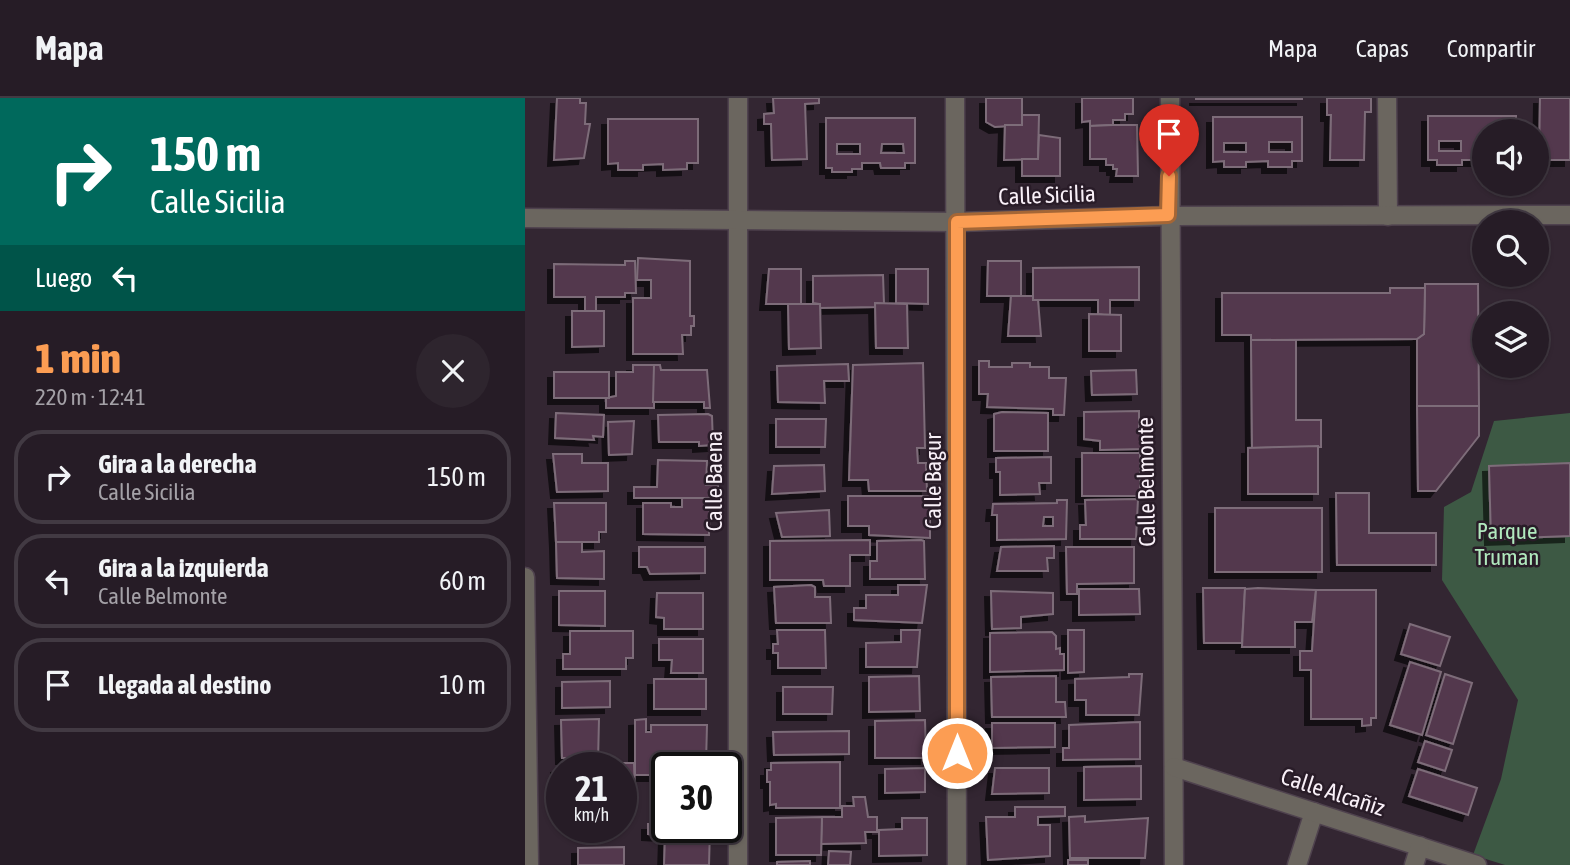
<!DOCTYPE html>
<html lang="es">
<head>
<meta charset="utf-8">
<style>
	:root { --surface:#261c26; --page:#2e252e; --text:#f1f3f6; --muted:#a4a1a7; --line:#423a43; --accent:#fc9d53 }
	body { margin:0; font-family:"Asap Condensed",sans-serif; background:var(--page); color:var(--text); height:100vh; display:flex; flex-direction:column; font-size:26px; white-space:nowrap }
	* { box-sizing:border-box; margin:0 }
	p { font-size:23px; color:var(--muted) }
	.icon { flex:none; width:38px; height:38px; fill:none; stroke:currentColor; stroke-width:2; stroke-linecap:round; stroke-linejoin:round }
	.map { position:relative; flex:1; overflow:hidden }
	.drawer { display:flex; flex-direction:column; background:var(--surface); width:525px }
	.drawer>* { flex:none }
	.banner { background:#00695c; color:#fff; overflow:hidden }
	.tools { position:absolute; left:947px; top:21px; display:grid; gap:14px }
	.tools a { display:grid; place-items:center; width:77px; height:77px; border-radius:50%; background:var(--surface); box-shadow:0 2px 5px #0004,0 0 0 2px var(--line); font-size:35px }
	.speed { position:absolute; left:21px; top:654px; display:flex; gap:14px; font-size:35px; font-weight:700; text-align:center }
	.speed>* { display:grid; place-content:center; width:91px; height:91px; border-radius:50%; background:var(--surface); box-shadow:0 2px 5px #0004,0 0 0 2px var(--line); line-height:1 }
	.speed small { font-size:18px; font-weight:400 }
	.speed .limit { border:4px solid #111; border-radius:10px; background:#fff; color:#111 }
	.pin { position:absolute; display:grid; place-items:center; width:60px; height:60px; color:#fff; margin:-72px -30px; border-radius:50% 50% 50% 0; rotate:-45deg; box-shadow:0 0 7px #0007 }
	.pin .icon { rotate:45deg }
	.me { position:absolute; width:77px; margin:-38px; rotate:0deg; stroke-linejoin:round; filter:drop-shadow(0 0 5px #0008) }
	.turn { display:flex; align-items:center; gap:24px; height:147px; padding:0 35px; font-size:32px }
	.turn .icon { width:91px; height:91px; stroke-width:2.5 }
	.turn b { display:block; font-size:49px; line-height:60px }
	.then { display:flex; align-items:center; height:66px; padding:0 35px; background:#0003; gap:14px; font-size:26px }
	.round { display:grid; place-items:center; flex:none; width:74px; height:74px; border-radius:37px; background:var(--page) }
	.headline { display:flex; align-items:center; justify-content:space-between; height:119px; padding:0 35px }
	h1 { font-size:42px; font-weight:800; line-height:52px; color:var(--accent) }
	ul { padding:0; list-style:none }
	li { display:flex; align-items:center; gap:21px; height:94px; margin:0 14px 10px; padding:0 21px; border:4px solid var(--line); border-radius:28px }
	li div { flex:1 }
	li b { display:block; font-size:26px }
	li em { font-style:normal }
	header { display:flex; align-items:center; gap:42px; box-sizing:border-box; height:98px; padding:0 35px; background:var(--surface); border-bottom:2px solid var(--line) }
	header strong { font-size:33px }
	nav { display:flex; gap:38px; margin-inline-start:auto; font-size:24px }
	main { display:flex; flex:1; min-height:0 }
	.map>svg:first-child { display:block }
	.green { fill:#3d5944 }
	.building { fill:#53384d; stroke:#7d6c79; stroke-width:2; fill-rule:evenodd; filter:url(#shadow) }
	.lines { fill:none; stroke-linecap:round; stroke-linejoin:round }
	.pedestrian-casing { stroke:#4f424e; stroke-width:21 }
	.minor-casing { stroke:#4f424e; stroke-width:21 }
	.tertiary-casing { stroke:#4f424e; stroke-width:21 }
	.pedestrian { stroke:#6b665f; stroke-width:18 }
	.minor { stroke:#6b665f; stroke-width:18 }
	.tertiary { stroke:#6b665f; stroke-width:18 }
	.route-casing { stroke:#a46636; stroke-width:18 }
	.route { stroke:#fc9d53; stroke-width:12 }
	.labels { text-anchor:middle; stroke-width:5; stroke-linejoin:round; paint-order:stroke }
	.street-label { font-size:23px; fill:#f9f0f8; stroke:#291c28 }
	.park-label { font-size:23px; fill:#b1e9be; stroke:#291c28 }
</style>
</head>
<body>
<header>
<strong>Mapa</strong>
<nav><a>Mapa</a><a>Capas</a><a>Compartir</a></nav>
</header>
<main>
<section class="drawer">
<div class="banner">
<div class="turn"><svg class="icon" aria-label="right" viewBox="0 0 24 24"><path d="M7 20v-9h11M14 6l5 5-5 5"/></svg><div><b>150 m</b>Calle Sicilia</div></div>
<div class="then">Luego<svg class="icon" aria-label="left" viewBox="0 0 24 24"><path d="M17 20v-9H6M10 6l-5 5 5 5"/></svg></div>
</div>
<div class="headline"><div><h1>1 min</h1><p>220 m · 12:41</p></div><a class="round"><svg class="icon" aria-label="close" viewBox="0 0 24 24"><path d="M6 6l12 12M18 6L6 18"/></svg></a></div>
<ul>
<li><svg class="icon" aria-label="right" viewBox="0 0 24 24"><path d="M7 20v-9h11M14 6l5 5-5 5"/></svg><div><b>Gira a la derecha</b><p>Calle Sicilia</p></div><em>150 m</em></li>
<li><svg class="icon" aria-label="left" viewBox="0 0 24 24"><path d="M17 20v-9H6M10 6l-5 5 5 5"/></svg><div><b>Gira a la izquierda</b><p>Calle Belmonte</p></div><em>60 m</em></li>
<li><svg class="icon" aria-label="arrive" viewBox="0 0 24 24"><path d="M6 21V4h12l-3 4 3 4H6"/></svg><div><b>Llegada al destino</b></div><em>10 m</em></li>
</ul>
</section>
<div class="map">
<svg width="1045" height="767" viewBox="0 0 1045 767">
	<defs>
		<filter id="shadow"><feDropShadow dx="-6" dy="6" stdDeviation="0" flood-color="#0009"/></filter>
	</defs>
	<rect width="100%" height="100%" fill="#332632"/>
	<polygon class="green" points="1045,315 1045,767 980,767 948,757 976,681 993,602 917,482 919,409 946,394 969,323"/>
	<g class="building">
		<polygon points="32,0 55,0 55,5 61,5 60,26 65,26 59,60 29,62"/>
		<polygon points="248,0 294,0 294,5 280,6 282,61 247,62 246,26 239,26 239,16 249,15"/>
		<polygon points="461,0 497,0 497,27 470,29 461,24"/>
		<polygon points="557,0 608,0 608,16 600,16 600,22 588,22 588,27 565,28 565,23 557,24"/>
		<rect x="671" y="0" width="106" height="1"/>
		<polygon points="802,0 846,0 846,14 840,14 839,62 805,62 806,17 802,17"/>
		<polygon points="1015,0 1045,0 1045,62 1014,62"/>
		<polygon points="497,17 514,17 513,61 479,62 480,27 497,27"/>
		<path d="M903,18h88v15h-32v34l-1,-5h-21v5h-25v-5h-9zM914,43h22v10h-22z"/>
		<path d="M688,19h89v44h-10v6h-24v-6l-22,1v5h-22v-6l-11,1zM744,44h23v10h-23zM699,45h22v9h-22z"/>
		<path d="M301,20h89v45h-10v5h-24l-1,-5h-18v6h-10v3h-20v-4h-6zM312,46h23v10h-23zM357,46h21l1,9h-23z"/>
		<polygon points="83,21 173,21 173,65 162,65 162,71 138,72 138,66 118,67 118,72 93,72 93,65 83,66"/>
		<polygon points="588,27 612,27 613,78 591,78 592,71 588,71 588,67 581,67 581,61 565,61 565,28"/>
		<polygon points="514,37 535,40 535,78 497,78 497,61 513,61"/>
		<polygon points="113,160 165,163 165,218 169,218 169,228 166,228 166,237 157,237 158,256 108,256 108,200 126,200 126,182 112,182"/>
		<polygon points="100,163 110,163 111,195 100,195 100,199 71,199 71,213 60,213 60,199 29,199 29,166 100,167"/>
		<polygon points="463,163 496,163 496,198 462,198"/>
		<polygon points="614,169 614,202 585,202 585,218 573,216 573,202 508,202 508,170"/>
		<polygon points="244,171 276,171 276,206 241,206"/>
		<polygon points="371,171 403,171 403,206 371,205"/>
		<polygon points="358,177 359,206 350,205 350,209 295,210 295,206 288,205 288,178"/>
		<polygon points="900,186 953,186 954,308 892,308 892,241 899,236"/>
		<polygon points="865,190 900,190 899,236 892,241 726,242 726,237 697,237 697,195 865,195"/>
		<polygon points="486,198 508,198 508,202 513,202 516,238 483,238"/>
		<polygon points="350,205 382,206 383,250 351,250"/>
		<polygon points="263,206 295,206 296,250 264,251"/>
		<polygon points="47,213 79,213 79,248 47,249"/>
		<polygon points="564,216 596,217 596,253 564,253"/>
		<polygon points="726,242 771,242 771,322 796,322 796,349 727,350"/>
		<polygon points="454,263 464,263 464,269 487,269 487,265 505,265 505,269 524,269 524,280 541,280 539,317 528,317 528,311 462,309 463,296 454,296"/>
		<polygon points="398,265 400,350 392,350 393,365 401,365 402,393 344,393 343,382 324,382 328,267"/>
		<polygon points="323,266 324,283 299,283 300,305 253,304 252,268"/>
		<polygon points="108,267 129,267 129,310 81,310 81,300 91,298 91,274 108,274"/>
		<polygon points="129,267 135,267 136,272 182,272 185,310 179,310 179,304 128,304"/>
		<polygon points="611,272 612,296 567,297 566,273"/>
		<rect x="29" y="274" width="55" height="26"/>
		<polygon points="892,308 954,308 954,338 911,393 893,393"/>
		<polygon points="614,313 614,331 619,330 618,351 575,352 575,343 559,341 559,314"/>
		<polygon points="477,314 523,315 523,353 469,353 469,316"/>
		<polygon points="31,315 79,317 78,339 68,338 69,342 30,340"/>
		<polygon points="183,316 187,318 188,347 174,348 174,344 134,344 133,317"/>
		<polygon points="251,321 301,321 300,349 251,349"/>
		<polygon points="109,323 107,356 84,357 83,324"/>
		<polygon points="793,348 793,396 723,396 723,350"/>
		<rect x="557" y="355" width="58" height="43"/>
		<polygon points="28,356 57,356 57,365 83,365 83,393 32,394"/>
		<polygon points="526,359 526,385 514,385 515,396 475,397 475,374 471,374 471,360"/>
		<polygon points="133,362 182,363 181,387 193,387 193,400 109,400 109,389 132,389"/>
		<polygon points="1045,365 1045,438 966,441 964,368"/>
		<polygon points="299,367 300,393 247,396 249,368"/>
		<polygon points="811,395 844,395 844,435 911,435 911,467 812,467"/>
		<polygon points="323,398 405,398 405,440 344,437 344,428 323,428"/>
		<polygon points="157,400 185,400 184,437 118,436 118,405 146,405 146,409 157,409"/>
		<polygon points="613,401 611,441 555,441 555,427 561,427 560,402"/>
		<path d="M532,402h10l-1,39 -69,1v-25h-5l1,-11 64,-1zM519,419h9v9h-10z"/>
		<polygon points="29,405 81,405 81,434 74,434 74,444 31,444"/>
		<rect x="690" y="410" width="107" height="64"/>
		<polygon points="304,412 305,438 257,439 251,415"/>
		<polygon points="345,442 345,457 325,457 325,488 299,488 298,482 245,482 245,443"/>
		<polygon points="396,442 399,443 400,481 345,481 345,463 352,463 352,443"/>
		<polygon points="31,444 57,444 57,454 79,453 79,481 32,480"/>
		<polygon points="529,448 529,460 522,460 523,473 472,473 476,449"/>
		<polygon points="114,449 180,449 180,475 125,476 122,469 114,469"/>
		<polygon points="541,449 609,449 609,485 552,486 552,496 542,496"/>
		<polygon points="286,487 290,489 290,499 305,499 306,525 251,525 249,489"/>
		<polygon points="373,487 402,487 397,525 329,522 329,510 341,510 341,497 373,497"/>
		<polygon points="678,490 720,490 717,545 679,545"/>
		<polygon points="733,490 791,492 787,524 770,524 770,549 717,549 720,491"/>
		<polygon points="554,491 614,491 615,516 554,517"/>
		<polygon points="791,492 851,492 851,620 846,620 846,627 837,628 837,621 786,621 786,572 775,572 775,553 787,553"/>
		<polygon points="34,493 80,493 80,528 34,527"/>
		<polygon points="466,493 528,495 528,516 496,519 496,530 467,531"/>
		<polygon points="132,495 178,495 178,531 139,531 139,520 131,519"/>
		<polygon points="885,526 925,539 915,568 876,556"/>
		<polygon points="252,532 300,532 301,570 253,570 253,555 248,555 248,546 253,546"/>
		<polygon points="376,532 395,532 392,569 341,569 341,545 376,544"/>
		<polygon points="543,532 559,532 559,574 543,575"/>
		<polygon points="45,533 108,533 108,560 101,560 101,571 38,571 38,556 45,556"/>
		<polygon points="527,534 531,538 531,551 535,550 535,556 539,556 539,572 465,574 465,535"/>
		<polygon points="134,541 178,541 178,575 146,575 147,562 134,562"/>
		<polygon points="885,564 916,574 897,637 865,627"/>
		<polygon points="604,576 617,576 614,617 561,617 561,602 550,602 550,581 604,579"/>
		<polygon points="920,576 947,585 928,646 901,637"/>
		<polygon points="394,578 395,613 344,614 344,579"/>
		<polygon points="531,578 531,604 540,604 541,619 467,619 466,579"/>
		<rect x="129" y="581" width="52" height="30"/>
		<polygon points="85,583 85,609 37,610 37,584"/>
		<polygon points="258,589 308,589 307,616 258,616"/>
		<polygon points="74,621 73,664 53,665 53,660 37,660 36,622"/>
		<polygon points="110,622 121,621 121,634 126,634 126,627 182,627 181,665 133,665 133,677 110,677"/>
		<polygon points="400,622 401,660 350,660 350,623"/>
		<polygon points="615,624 615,661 538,662 538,650 544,650 544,627"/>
		<polygon points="467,625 530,625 530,649 467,650"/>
		<polygon points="324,633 324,656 249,657 248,634"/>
		<polygon points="900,643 927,652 920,673 893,664"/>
		<polygon points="315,664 315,710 251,710 251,706 245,707 245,684 242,684 242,672 246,672 246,665"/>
		<polygon points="88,665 109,665 110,697 96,697 96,670 63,670 88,669"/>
		<polygon points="44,668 37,670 37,696 36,696 33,693 32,669"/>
		<polygon points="616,668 616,701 559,702 559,669"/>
		<polygon points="400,670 400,694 360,695 360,671"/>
		<polygon points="470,670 524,670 524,695 467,696"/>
		<polygon points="893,671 952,690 943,717 884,698"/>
		<polygon points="328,699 340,699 343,719 352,719 352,734 340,734 341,745 296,746 297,719 317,719 317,708 329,708"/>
		<polygon points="490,709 540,709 540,718 513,719 513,727 525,727 525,758 463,762 461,719 490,719"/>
		<polygon points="560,718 560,724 623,720 620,760 545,760 544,719"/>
		<polygon points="297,719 296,757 251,757 251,720"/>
		<polygon points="377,720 402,720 402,757 354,758 354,732 377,731"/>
		<polygon points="123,726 142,726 142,730 185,730 184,767 139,767 140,737 123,736"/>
		<polygon points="99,749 99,767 53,767 53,750"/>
		<polygon points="304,753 326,754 325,767 303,767"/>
		<rect x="543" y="762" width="20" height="5"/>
		<polygon points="285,763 285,767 252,767 252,764"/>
	</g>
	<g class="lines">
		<defs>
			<polyline id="pedestrian" points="772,767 789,714"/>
			<g id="minor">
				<polyline points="430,0 432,767"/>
				<polyline points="645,0 649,767"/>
				<polyline points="862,0 863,118"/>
				<polyline points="0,479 4,767"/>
				<polyline points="649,669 952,767"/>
				<polyline points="213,767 213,0"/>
				<polyline points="889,767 895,748"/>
			</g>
			<polyline id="tertiary" points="0,120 432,124 643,118 1045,117"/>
		</defs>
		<use href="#pedestrian" class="pedestrian-casing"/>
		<use href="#minor" class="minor-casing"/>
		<use href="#tertiary" class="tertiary-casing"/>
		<use href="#pedestrian" class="pedestrian"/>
		<use href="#minor" class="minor"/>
		<use href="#tertiary" class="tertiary"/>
	</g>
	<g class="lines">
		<defs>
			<polyline id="route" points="432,655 432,124 643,117 644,78"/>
		</defs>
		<use href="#route" class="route-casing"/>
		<use href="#route" class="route"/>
	</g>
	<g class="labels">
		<g class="street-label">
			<text transform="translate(522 97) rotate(-2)" y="8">Calle Sicilia</text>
			<text transform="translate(189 383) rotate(-90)" y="8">Calle Baena</text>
			<text transform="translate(408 383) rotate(-90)" y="8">Calle Bagur</text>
			<text transform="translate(621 384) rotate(-91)" y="8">Calle Belmonte</text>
			<text transform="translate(808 694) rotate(18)" y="8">Calle Alcañiz</text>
		</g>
		<g class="park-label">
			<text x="982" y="441">Parque<tspan x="982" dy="26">Truman</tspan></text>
		</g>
	</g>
</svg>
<div class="tools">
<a><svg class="icon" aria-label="sound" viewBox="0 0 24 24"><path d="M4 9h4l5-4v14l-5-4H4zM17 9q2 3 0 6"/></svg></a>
<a><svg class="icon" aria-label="search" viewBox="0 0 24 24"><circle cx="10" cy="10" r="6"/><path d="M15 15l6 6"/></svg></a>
<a><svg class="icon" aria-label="layers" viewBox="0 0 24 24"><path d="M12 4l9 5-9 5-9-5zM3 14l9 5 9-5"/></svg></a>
</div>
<div class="speed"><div>21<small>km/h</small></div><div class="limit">30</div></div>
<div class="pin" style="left:644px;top:78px;background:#d93025"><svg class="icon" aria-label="arrive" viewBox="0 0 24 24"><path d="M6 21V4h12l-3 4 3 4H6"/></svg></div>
<svg class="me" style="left:432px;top:655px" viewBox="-20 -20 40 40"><circle r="17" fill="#fc9d53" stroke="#fff" stroke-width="3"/><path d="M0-11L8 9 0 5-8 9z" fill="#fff"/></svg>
</div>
</main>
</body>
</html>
